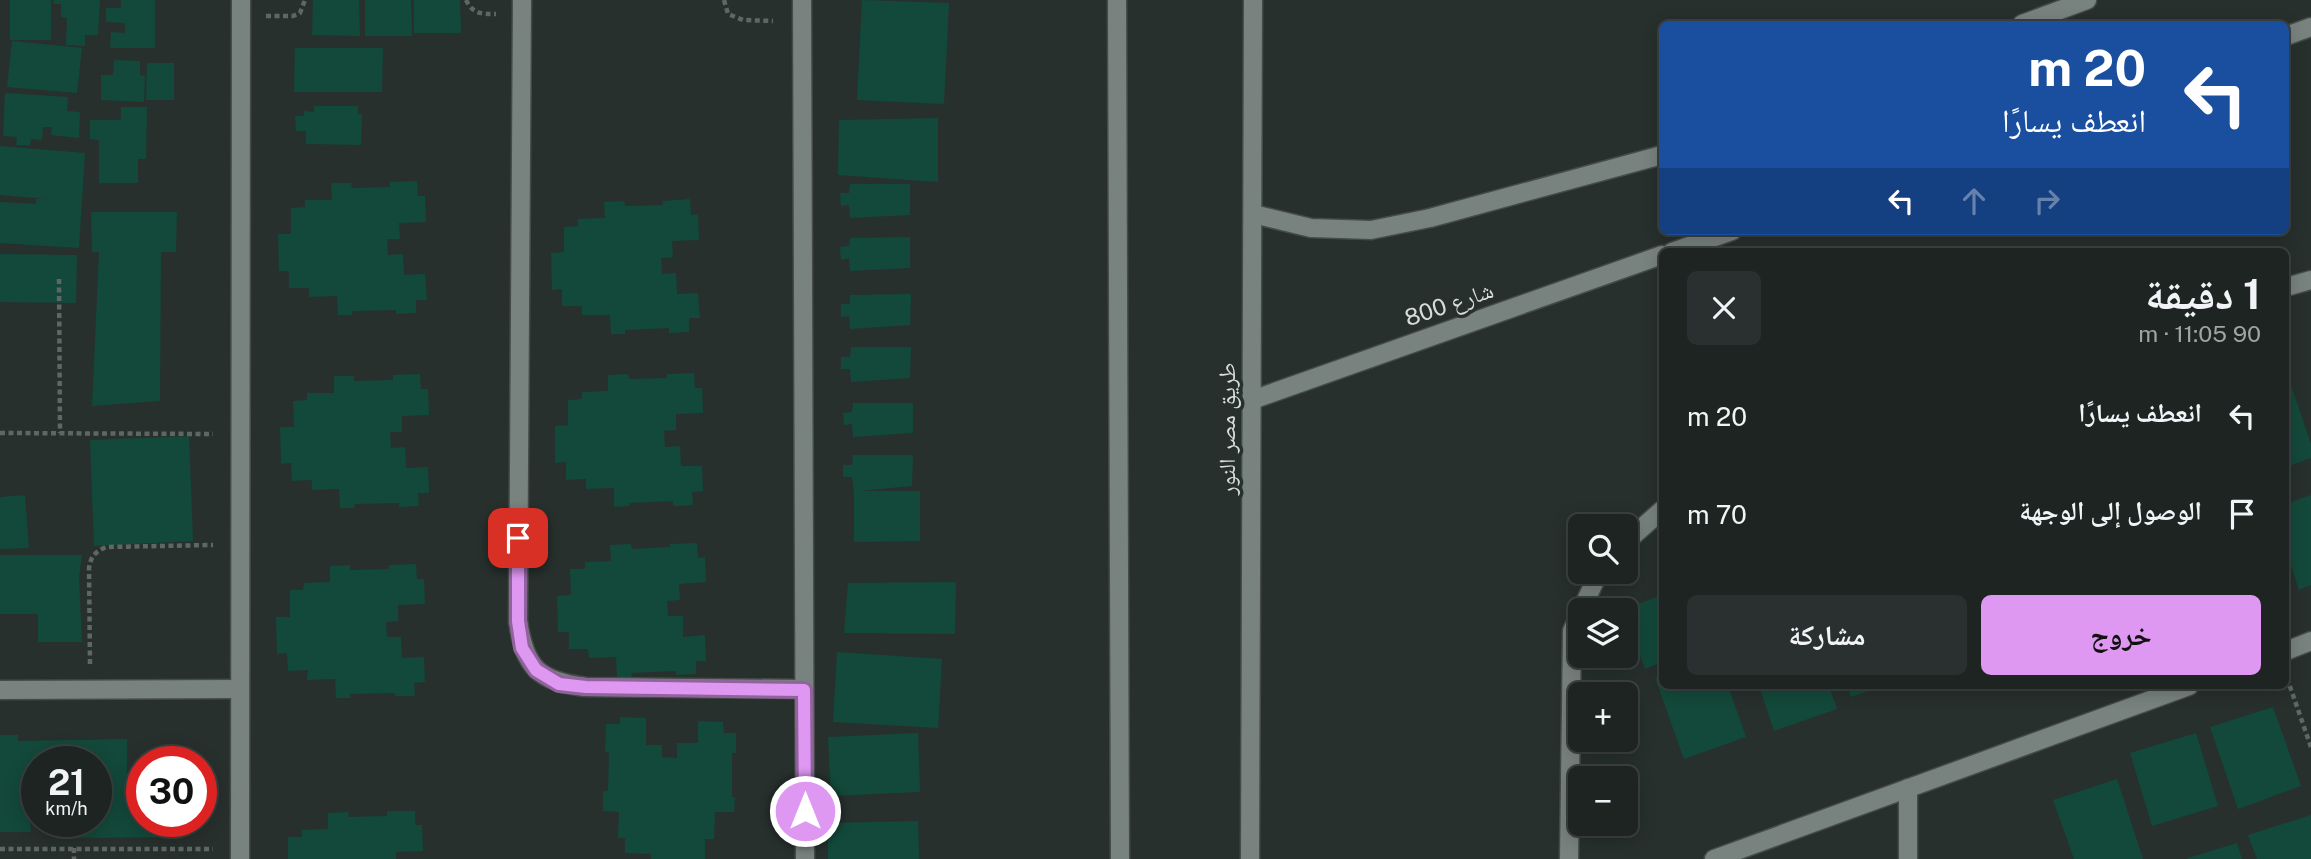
<!DOCTYPE html>
<html lang="ar">
<head>
<meta charset="utf-8">
<style>
	:root { --surface:#1d2422; --page:#2a302f; --text:#f1f3f6; --muted:#a0a4a5; --line:#3b4140; --accent:#de98f2 }
	body { margin:0; font-family:"Public Sans","Noto Naskh Arabic",sans-serif; background:var(--page); color:var(--text); direction:rtl; height:100vh; display:flex; flex-direction:column; font-size:26px; white-space:nowrap }
	* { box-sizing:border-box; margin:0 }
	p { font-size:23px; color:var(--muted) }
	.icon { flex:none; width:38px; height:38px; fill:none; stroke:currentColor; stroke-width:2; stroke-linecap:round; stroke-linejoin:round }
	.map { position:relative; flex:1; overflow:hidden; direction:ltr }
	.side { position:absolute; left:1659px; top:248px; width:630px; height:441px; display:flex; flex-direction:column; background:var(--surface); border-radius:10px; box-shadow:0 4px 18px #0003,0 0 0 2px var(--line); direction:rtl }
	.side>* { flex:none }
	.top-card { position:absolute; left:1659px; top:21px; width:630px; height:214px; border-radius:10px; box-shadow:0 4px 18px #0003,0 0 0 2px var(--line); direction:rtl; background:#1a4fa0; color:#fff; overflow:hidden }
	.buttons { position:absolute; left:1568px; top:514px; display:grid; gap:14px }
	.buttons a { display:grid; place-items:center; width:70px; height:70px; border-radius:10px; background:var(--surface); box-shadow:0 4px 18px #0003,0 0 0 2px var(--line); font-size:35px }
	.speed { position:absolute; left:21px; top:746px; display:flex; gap:14px; font-size:35px; font-weight:700; text-align:center }
	.speed>* { display:grid; place-content:center; width:91px; height:91px; border-radius:50%; background:var(--surface); box-shadow:0 4px 18px #0003,0 0 0 2px var(--line); line-height:1 }
	.speed small { font-size:18px; font-weight:400 }
	.speed .limit { border:10px solid #d22; background:#fff; color:#111 }
	.pin { position:absolute; display:grid; place-items:center; width:60px; height:60px; color:#fff; margin:-30px; border-radius:14px; box-shadow:0 4px 10px #0006 }
	.me { position:absolute; width:77px; margin:-38px; rotate:0deg; stroke-linejoin:round; filter:drop-shadow(0 0 5px #0008) }
	.turn { display:flex; align-items:center; gap:24px; height:147px; padding:0 28px; font-size:32px }
	.turn .icon { width:91px; height:91px; stroke-width:2.5 }
	.turn b { display:block; font-size:49px; line-height:60px }
	.lanes { display:flex; align-items:center; height:66px; padding:0 28px; background:#0003; justify-content:center; gap:35px; direction:ltr }
	.lanes .off { opacity:.35 }
	.round { display:grid; place-items:center; flex:none; width:74px; height:74px; border-radius:10px; background:var(--page) }
	.headline { display:flex; align-items:center; justify-content:space-between; height:119px; padding:0 28px }
	h1 { font-size:42px; font-weight:700; line-height:52px }
	.primary-button { display:flex; gap:14px; margin-top:auto; padding:14px 28px }
	.primary-button a { flex:1; height:80px; border-radius:10px; background:var(--accent); color:#111; font-size:28px; font-weight:700; line-height:80px; text-align:center }
	.primary-button a+a { background:var(--page); color:var(--text) }
	ul { padding:0; list-style:none }
	li { display:flex; align-items:center; gap:21px; height:98px; padding:0 28px }
	li div { flex:1 }
	li b { display:block; font-size:26px }
	li em { font-style:normal }
	.map>svg:first-child { display:block }
	.building { fill:#13493a }
	.lines { fill:none; stroke-linecap:round; stroke-linejoin:round }
	.street-casing { stroke:#444b48; stroke-width:21 }
	.secondary-casing { stroke:#444b48; stroke-width:21 }
	.path { stroke:#5f6764; stroke-width:4.5; stroke-dasharray:5 3.5; stroke-linecap:butt }
	.street { stroke:#78827e; stroke-width:18 }
	.secondary { stroke:#78827e; stroke-width:18 }
	.route-casing { stroke:#90639d; stroke-width:18 }
	.route { stroke:#de98f2; stroke-width:12 }
	.labels { text-anchor:middle; stroke-width:7; stroke-linejoin:round; paint-order:stroke }
	.street-label { font-size:23px; fill:#d8dddb; stroke:#27302d }
</style>
</head>
<body>
<div class="map">
<svg width="2311" height="859" viewBox="0 0 2311 859">
	<rect width="100%" height="100%" fill="#27302d"/>
	<g class="building">
		<rect x="10" y="0" width="41" height="40"/>
		<polygon points="54,0 100,0 98,35 85,35 85,46 66,45 67,18 61,17 61,4 53,4"/>
		<polygon points="121,0 155,0 155,48 110,48 111,32 125,33 125,23 106,22 106,8 121,8"/>
		<polygon points="313,0 359,0 360,36 312,35"/>
		<polygon points="365,0 411,0 412,36 365,36"/>
		<polygon points="414,0 460,0 461,33 414,33"/>
		<polygon points="862,0 949,3 944,104 857,100"/>
		<polygon points="12,41 82,48 77,93 7,87"/>
		<polygon points="295,48 383,48 382,92 294,92"/>
		<polygon points="114,60 140,61 140,75 145,76 144,102 101,100 101,75 113,75"/>
		<polygon points="147,63 174,63 174,100 146,100"/>
		<polygon points="5,93 68,97 67,111 80,112 79,138 51,135 52,127 43,127 42,140 31,139 30,145 16,145 17,137 3,136"/>
		<polygon points="314,106 358,106 358,114 362,114 361,145 306,144 306,131 296,131 295,116 304,116 304,111 314,112"/>
		<polygon points="121,107 147,107 146,159 138,159 138,183 99,183 99,140 90,139 90,120 121,120"/>
		<polygon points="938,118 938,182 838,175 839,120"/>
		<polygon points="0,146 85,153 79,248 0,243 0,202 36,204 36,199 46,199 0,195"/>
		<polygon points="417,181 418,196 425,196 426,222 399,223 400,239 387,239 388,255 403,254 404,275 425,274 427,300 416,300 416,313 396,314 396,310 352,311 352,315 338,315 337,296 309,297 309,288 289,288 289,271 279,271 278,234 291,234 291,208 305,207 305,200 332,200 331,183 351,183 352,188 390,187 390,182"/>
		<polygon points="850,184 910,184 910,215 850,218 849,205 841,206 840,193 849,193"/>
		<polygon points="690,199 691,215 698,214 699,240 672,241 673,257 661,258 662,274 676,273 677,294 698,293 700,318 689,318 689,332 669,333 669,328 625,330 625,334 611,334 610,315 582,315 582,306 562,306 562,289 552,290 551,253 564,252 564,227 578,226 578,219 605,218 604,202 624,201 625,206 663,205 663,201"/>
		<polygon points="91,212 177,212 176,252 161,252 160,401 92,406 99,252 92,252"/>
		<polygon points="910,237 910,268 850,271 849,258 841,260 840,247 849,246 850,238"/>
		<polygon points="0,254 77,255 76,303 0,302"/>
		<polygon points="911,294 910,325 850,329 849,316 841,317 841,304 850,304 850,295"/>
		<polygon points="851,347 911,347 910,378 851,382 850,369 841,369 841,357 850,357"/>
		<polygon points="694,373 695,388 702,388 703,413 676,414 676,430 664,431 665,447 680,446 681,466 702,466 703,491 692,492 693,505 673,506 673,501 629,503 629,506 614,507 614,488 586,489 586,479 566,480 566,462 555,463 555,426 568,425 568,400 582,399 582,392 608,391 608,375 628,374 629,379 667,378 667,374"/>
		<polygon points="420,374 421,389 428,389 429,415 402,416 402,432 390,432 391,448 405,447 406,468 428,467 429,493 418,493 419,506 399,507 399,503 355,504 354,508 340,508 339,489 312,490 312,480 292,481 291,463 281,464 280,427 294,427 293,401 307,400 307,393 334,393 334,376 354,376 354,381 393,380 393,375"/>
		<polygon points="2286,376 2288,376 2311,444 2311,458 2286,467"/>
		<polygon points="853,403 913,403 913,433 853,437 852,424 844,425 843,413 852,412"/>
		<polygon points="189,436 193,541 94,546 90,440"/>
		<polygon points="853,455 913,455 912,486 860,491 920,491 920,541 854,542 854,491 852,477 843,477 843,465 852,465"/>
		<polygon points="25,495 29,548 0,549 0,497"/>
		<polygon points="2311,495 2311,585 2299,590 2286,550 2286,504"/>
		<polygon points="697,543 698,558 705,557 706,582 679,584 680,600 667,601 668,616 683,616 683,637 705,635 706,661 696,661 696,674 676,675 676,671 631,673 632,677 617,677 616,657 589,658 588,649 569,649 569,632 558,632 557,596 571,595 570,569 585,569 585,562 611,561 610,545 631,544 632,549 670,547 670,544"/>
		<polygon points="0,555 82,555 79,577 82,642 38,642 38,614 0,614"/>
		<polygon points="416,564 417,579 424,579 425,604 398,605 398,621 386,622 387,637 401,637 402,658 424,657 425,682 414,683 415,696 395,696 395,693 350,694 351,698 336,698 335,679 307,680 308,670 288,671 287,653 277,654 276,617 290,617 290,590 303,590 304,583 330,582 330,566 350,565 350,570 389,569 389,565"/>
		<polygon points="956,582 955,634 844,633 848,583"/>
		<polygon points="1662,595 1662,662 1645,669 1626,618 1626,609"/>
		<polygon points="837,652 942,659 938,728 833,722"/>
		<polygon points="1662,675 1662,686 1728,686 1746,737 1684,759 1655,678"/>
		<polygon points="1759,686 1829,686 1837,709 1774,731"/>
		<polygon points="1847,686 1882,686 1851,697"/>
		<polygon points="2273,707 2301,786 2238,809 2210,727"/>
		<polygon points="620,717 646,718 646,745 662,745 662,757 677,758 677,743 698,743 698,721 723,722 724,733 736,733 736,753 732,753 732,797 735,797 734,812 715,812 714,839 705,839 705,859 651,859 651,854 625,853 625,838 618,838 619,812 603,811 603,791 608,791 609,752 605,752 606,724 620,724"/>
		<polygon points="918,733 920,792 831,796 828,737"/>
		<polygon points="2196,733 2218,806 2152,826 2130,753"/>
		<polygon points="0,735 18,735 18,741 127,739 127,774 142,774 142,821 179,821 179,837 74,838 74,821 96,821 96,761 37,761 37,819 30,819 31,832 0,832"/>
		<polygon points="2117,779 2143,859 2074,859 2053,800"/>
		<polygon points="387,811 415,811 415,825 422,825 423,851 396,852 396,859 288,859 288,837 302,837 302,830 328,829 328,813 349,812 348,817 387,816"/>
		<polygon points="2311,815 2311,859 2257,859 2248,835"/>
		<polygon points="918,821 919,859 828,859 828,823"/>
		<polygon points="2237,843 2242,859 2188,859 2188,858"/>
	</g>
	<g class="lines">
		<defs>
			<g id="street">
				<path d="M522,0l-4,621c7,47 20,60 68,66l218,2"/>
				<polyline points="802,0 805,859"/>
				<polyline points="2022,24 2087,0"/>
				<polyline points="2286,36 2311,27"/>
				<polyline points="1253,214 1311,228 1371,230 1430,218 1662,155"/>
				<polyline points="1672,252 1732,231"/>
				<polyline points="2286,287 2311,280"/>
				<polyline points="1252,400 1662,255"/>
				<polyline points="1626,542 1662,510"/>
				<polyline points="1581,611 1599,572"/>
				<polyline points="2286,651 2311,641"/>
				<polyline points="0,690 240,689"/>
				<polyline points="1908,788 1908,859"/>
				<polyline points="240,859 241,0"/>
				<polyline points="1569,859 1572,631 1580,613"/>
				<polyline points="1714,859 2189,686"/>
			</g>
			<g id="secondary">
				<polyline points="1117,0 1120,859"/>
				<polyline points="1250,859 1253,0"/>
			</g>
		</defs>
		<use href="#street" class="street-casing"/>
		<use href="#secondary" class="secondary-casing"/>
		<g class="path">
			<path d="M466,0c7,14 15,14 30,14"/>
			<polyline points="724,0 728,14 743,20 773,21"/>
			<polyline points="266,16 293,16 300,13 305,0"/>
			<polyline points="59,279 60,433"/>
			<polyline points="0,433 213,434"/>
			<path d="M90,664l-1,-96c2,-12 6,-16 17,-21l107,-2"/>
			<polyline points="2287,678 2311,747"/>
			<polyline points="74,848 74,859"/>
			<polyline points="0,849 213,849"/>
		</g>
		<use href="#street" class="street"/>
		<use href="#secondary" class="secondary"/>
	</g>
	<g class="lines">
		<defs>
			<polyline id="route" points="518,538 518,621 522,648 536,670 559,684 586,687 804,690 805,811"/>
		</defs>
		<use href="#route" class="route-casing"/>
		<use href="#route" class="route"/>
	</g>
	<g class="labels">
		<g class="street-label">
			<text transform="translate(1449 304) rotate(-19)" y="8">شارع 800</text>
			<text transform="translate(1227 429) rotate(-90)" y="8">طريق مصر النور</text>
		</g>
	</g>
</svg>
<div class="buttons">
<a><svg class="icon" aria-label="search" viewBox="0 0 24 24"><circle cx="10" cy="10" r="6"/><path d="M15 15l6 6"/></svg></a>
<a><svg class="icon" aria-label="layers" viewBox="0 0 24 24"><path d="M12 4l9 5-9 5-9-5zM3 14l9 5 9-5"/></svg></a>
<a>+</a>
<a>−</a>
</div>
<div class="speed"><div>21<small>km/h</small></div><div class="limit">30</div></div>
<div class="pin" style="left:518px;top:538px;background:#d93025"><svg class="icon" aria-label="arrive" viewBox="0 0 24 24"><path d="M6 21V4h12l-3 4 3 4H6"/></svg></div>
<svg class="me" style="left:805px;top:811px" viewBox="-20 -20 40 40"><circle r="17" fill="#de98f2" stroke="#fff" stroke-width="3"/><path d="M0-11L8 9 0 5-8 9z" fill="#fff"/></svg>
<div class="top-card">
<div class="turn"><svg class="icon" aria-label="left" viewBox="0 0 24 24"><path d="M17 20v-9H6M10 6l-5 5 5 5"/></svg><div><b>20 m</b>انعطف يسارًا</div></div>
<div class="lanes"><svg class="icon" aria-label="left" viewBox="0 0 24 24"><path d="M17 20v-9H6M10 6l-5 5 5 5"/></svg><svg class="icon off" aria-label="ahead" viewBox="0 0 24 24"><path d="M12 20V5M6 11l6-6 6 6"/></svg><svg class="icon off" aria-label="right" viewBox="0 0 24 24"><path d="M7 20v-9h11M14 6l5 5-5 5"/></svg></div>
</div>
<section class="side">
<div class="headline"><div><h1>1 دقيقة</h1><p>90 m · 11:05</p></div><a class="round"><svg class="icon" aria-label="close" viewBox="0 0 24 24"><path d="M6 6l12 12M18 6L6 18"/></svg></a></div>
<ul>
<li><svg class="icon" aria-label="left" viewBox="0 0 24 24"><path d="M17 20v-9H6M10 6l-5 5 5 5"/></svg><div><b>انعطف يسارًا</b></div><em>20 m</em></li>
<li><svg class="icon" aria-label="arrive" viewBox="0 0 24 24"><path d="M6 21V4h12l-3 4 3 4H6"/></svg><div><b>الوصول إلى الوجهة</b></div><em>70 m</em></li>
</ul>
<div class="primary-button"><a>خروج</a><a>مشاركة</a></div>
</section>
</div>
</body>
</html>
